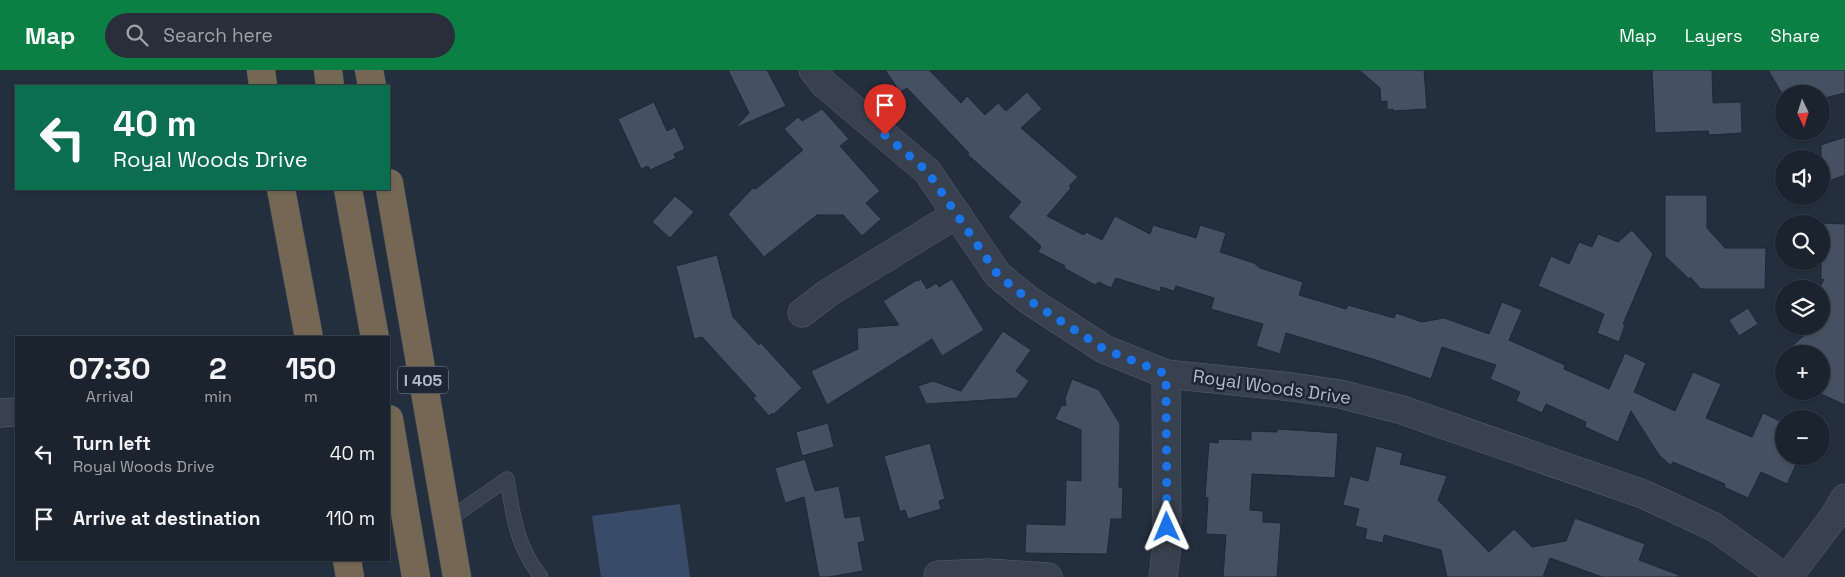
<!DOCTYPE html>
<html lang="en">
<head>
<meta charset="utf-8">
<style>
	:root { --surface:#1b232e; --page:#282f3a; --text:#f1f3f6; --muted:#a0a4aa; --line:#39404a; --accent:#0b8043 }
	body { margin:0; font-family:"Space Grotesk",sans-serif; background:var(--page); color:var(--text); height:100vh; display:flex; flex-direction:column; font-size:19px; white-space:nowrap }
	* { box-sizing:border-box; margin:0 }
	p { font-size:16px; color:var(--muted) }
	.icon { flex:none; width:28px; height:28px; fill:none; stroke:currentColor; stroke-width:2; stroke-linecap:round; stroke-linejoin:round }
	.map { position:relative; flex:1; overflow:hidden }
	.panel { position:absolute; left:15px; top:266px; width:375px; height:225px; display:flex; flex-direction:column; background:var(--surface); border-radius:0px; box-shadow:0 1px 4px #0004,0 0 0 1px var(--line) }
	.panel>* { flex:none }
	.hud { position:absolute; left:15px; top:15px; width:375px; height:105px; border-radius:0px; box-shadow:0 1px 4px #0004,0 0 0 1px var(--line); background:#0b6e4f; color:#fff; overflow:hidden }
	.needle { width:32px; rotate:176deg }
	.tools { position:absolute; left:1775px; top:15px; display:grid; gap:10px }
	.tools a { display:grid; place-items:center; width:55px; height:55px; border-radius:50%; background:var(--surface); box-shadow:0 1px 4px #0004,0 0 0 1px var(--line); font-size:25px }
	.pin { position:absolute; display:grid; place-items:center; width:42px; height:42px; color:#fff; margin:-51px -21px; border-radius:50% 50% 50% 0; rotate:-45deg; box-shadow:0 0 5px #0007 }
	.pin .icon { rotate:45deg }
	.me { position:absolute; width:55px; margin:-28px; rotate:359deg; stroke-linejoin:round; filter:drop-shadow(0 0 4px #0008) }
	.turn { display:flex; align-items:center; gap:18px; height:105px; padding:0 15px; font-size:22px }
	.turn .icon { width:65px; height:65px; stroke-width:2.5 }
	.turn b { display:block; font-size:35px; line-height:42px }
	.eta { display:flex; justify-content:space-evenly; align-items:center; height:85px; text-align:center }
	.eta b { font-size:30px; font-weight:600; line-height:35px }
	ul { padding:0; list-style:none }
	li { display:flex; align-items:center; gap:15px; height:65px; padding:0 15px }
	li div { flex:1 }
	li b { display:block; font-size:19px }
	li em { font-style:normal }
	header { display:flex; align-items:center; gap:30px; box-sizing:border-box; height:70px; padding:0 25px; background:var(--accent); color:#fff }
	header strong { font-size:24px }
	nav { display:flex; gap:28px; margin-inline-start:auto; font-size:18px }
	.search { width:350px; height:45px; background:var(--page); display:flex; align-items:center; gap:12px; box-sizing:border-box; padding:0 18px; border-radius:28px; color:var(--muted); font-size:19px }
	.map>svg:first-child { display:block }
	.water { fill:#394c67 }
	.building { fill:#455162; stroke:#1f2835 }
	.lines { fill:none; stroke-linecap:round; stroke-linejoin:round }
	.service-casing { stroke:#565f6c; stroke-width:15 }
	.minor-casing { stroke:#565f6c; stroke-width:29 }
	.motorway-casing { stroke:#434c59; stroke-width:29 }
	.service { stroke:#38414e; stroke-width:14 }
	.minor { stroke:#38414e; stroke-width:28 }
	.motorway { stroke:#746855; stroke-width:28 }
	.route { stroke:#1a73e8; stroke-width:9; stroke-dasharray:0 16.2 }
	.labels { text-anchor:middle; stroke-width:5; stroke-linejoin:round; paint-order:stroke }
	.shield { fill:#1d2633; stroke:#878f9c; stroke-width:1 }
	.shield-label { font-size:16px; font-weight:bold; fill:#b4bcc9 }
	.street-label { font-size:18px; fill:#b4bcc9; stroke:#1d2633 }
</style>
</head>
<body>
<header>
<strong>Map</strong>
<div class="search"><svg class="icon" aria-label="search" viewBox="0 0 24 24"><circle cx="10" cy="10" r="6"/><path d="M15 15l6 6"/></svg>Search here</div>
<nav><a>Map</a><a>Layers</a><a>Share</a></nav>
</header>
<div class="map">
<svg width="1845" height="507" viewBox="0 0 1845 507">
	<rect width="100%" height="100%" fill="#242f3e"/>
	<polygon class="water" points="680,434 690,507 601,507 592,446"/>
	<g class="building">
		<polygon points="728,0 767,0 786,36 735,58 749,43"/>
		<polygon points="885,0 931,0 930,1 961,33 967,26 985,45 998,33 1006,41 1027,22 1042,39 1021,58 1078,107 1069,116 1071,118 1047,146 1084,165 1086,162 1102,170 1115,146 1150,164 1153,155 1196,168 1200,155 1226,163 1220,182 1254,193 1260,198 1303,212 1299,225 1346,239 1348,235 1394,248 1396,243 1422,252 1444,248 1489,264 1502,232 1522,240 1509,270 1565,295 1564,299 1609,319 1625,283 1646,293 1634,322 1675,341 1693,302 1721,314 1706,348 1752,367 1763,343 1784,353 1784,386 1800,386 1787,414 1761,402 1748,428 1724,417 1725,414 1673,392 1670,395 1659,385 1631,341 1618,372 1585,357 1586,352 1546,334 1542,343 1516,331 1520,322 1490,309 1496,295 1442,277 1431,309 1376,290 1286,263 1280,284 1256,276 1263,254 1211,239 1214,228 1176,216 1174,221 1161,217 1160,222 1116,208 1111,218 1099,212 1095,215 1064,198 1065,196 1038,182 1041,176 1008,147 1021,132 967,84 969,83 907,18 900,22"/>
		<polygon points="1359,0 1424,0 1427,39 1393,41 1393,39 1387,40 1387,31 1381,32 1380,18"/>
		<polygon points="1652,0 1712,0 1713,33 1741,32 1742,63 1709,65 1708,61 1655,63"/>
		<polygon points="1768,0 1845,0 1845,23 1821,29 1821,24 1783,25"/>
		<polygon points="654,32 667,61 675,57 685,79 674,84 676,88 650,100 648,96 641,99 618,49"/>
		<polygon points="822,39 849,69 840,76 880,121 866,133 881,149 862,166 843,145 817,145 764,187 728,144 753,118 756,119 803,80 784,59 798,47 802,51"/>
		<polygon points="1845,67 1845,105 1821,114 1821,75"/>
		<polygon points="1665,125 1707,125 1707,158 1725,178 1766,178 1765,219 1701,219 1690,207 1689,209 1665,186"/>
		<polygon points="675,126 694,142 670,168 652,152"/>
		<polygon points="1821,153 1845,154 1845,335 1821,324 1821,284 1783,284 1815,256 1821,256 1823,223 1821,223 1821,219 1819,219 1824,209 1821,210"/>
		<polygon points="1632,160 1653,184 1623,254 1625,255 1619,272 1597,263 1604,244 1538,216 1551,186 1569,194 1579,172 1592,177 1598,164 1618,172"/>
		<polygon points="717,185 733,247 759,275 761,273 802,318 773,345 772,343 769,346 753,328 756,326 702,267 694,269 676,196"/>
		<polygon points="921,209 927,219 936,213 939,217 952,209 984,260 942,286 932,269 827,335 811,301 858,279 857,258 899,255 883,231 917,210 918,211"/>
		<polygon points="1748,238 1758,254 1739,266 1729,250"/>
		<polygon points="1003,261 1031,280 1016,301 1029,311 1017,328 926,334 918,316 933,311 961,321"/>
		<polygon points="1072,309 1099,320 1120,354 1119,417 1123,417 1122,449 1111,449 1107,484 1025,483 1026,454 1065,455 1066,410 1081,411 1081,360 1055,349 1061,336 1066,335 1065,328"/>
		<polygon points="828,353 834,377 802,386 796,362"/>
		<polygon points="1277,359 1338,363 1335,408 1252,404 1250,440 1263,441 1263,452 1281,453 1277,507 1223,507 1226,465 1206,464 1208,428 1205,427 1209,372 1218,373 1219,369 1251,370 1251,361 1277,362"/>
		<polygon points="930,373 945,429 939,431 941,439 908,449 905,440 900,442 884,386"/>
		<polygon points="1376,376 1403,383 1400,394 1447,406 1438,430 1489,482 1514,459 1532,477 1566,471 1575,448 1645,474 1639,490 1679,505 1679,507 1602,507 1550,488 1543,507 1447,507 1441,480 1384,465 1383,473 1365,469 1367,459 1355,456 1359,439 1343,435 1350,406 1368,411"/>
		<polygon points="805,389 815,421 839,416 845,448 860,446 865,471 858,473 863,501 829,507 819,507 804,427 785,433 775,398"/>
	</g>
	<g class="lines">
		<defs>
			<path id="service" d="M448,450l59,-41c6,37 10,68 34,98"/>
			<g id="minor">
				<polyline points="813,0 824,14 927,101 998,205 1030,231 1104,279 1166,304 1292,317 1340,324 1402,340 1643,424 1714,457 1784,507"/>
				<polyline points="802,243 828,223 957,144"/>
				<polyline points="0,343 16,342"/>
				<polyline points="938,505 989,503 1048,507"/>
				<polyline points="1163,507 1167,476 1166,304"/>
				<polyline points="1788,507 1833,448 1845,428"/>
			</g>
			<g id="motorway">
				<polyline points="261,0 263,16"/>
				<polyline points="328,0 330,16"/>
				<polyline points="369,0 372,16"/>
				<polyline points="389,113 457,507"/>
				<polyline points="281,119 309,268"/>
				<polyline points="348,119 375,268"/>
				<polyline points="389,349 416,507"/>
				<polyline points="347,490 350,507"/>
			</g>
		</defs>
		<use href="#service" class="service-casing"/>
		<use href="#minor" class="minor-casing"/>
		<use href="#motorway" class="motorway-casing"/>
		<use href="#service" class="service"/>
		<use href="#minor" class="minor"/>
		<use href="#motorway" class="motorway"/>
	</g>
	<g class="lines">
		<polyline class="route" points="885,65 927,101 998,205 1030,231 1104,279 1166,304 1167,457"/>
	</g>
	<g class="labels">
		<rect class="shield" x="398" y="296.5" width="50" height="27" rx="4"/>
		<g class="shield-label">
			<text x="423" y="316">I 405</text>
		</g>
		<g class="street-label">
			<text transform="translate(1272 317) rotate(8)" y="6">Royal Woods Drive</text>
		</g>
	</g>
</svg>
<div class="tools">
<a><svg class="needle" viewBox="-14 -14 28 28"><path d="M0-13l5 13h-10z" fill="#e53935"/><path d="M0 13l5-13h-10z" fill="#a0a4aa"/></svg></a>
<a><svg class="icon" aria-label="sound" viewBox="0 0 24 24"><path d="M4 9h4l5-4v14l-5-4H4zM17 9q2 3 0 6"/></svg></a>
<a><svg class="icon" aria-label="search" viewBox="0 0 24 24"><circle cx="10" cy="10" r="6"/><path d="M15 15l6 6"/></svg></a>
<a><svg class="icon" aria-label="layers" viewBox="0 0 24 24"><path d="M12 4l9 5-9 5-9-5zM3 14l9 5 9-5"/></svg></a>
<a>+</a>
<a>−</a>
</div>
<div class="pin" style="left:885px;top:65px;background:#d93025"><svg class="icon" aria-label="arrive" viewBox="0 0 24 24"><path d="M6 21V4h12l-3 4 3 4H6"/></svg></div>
<svg class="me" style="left:1167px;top:457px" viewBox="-20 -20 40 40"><path d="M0-17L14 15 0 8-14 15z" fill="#1a73e8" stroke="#fff" stroke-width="4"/></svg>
<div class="hud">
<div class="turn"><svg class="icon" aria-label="left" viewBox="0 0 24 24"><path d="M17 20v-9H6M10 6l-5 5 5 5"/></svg><div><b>40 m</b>Royal Woods Drive</div></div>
</div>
<section class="panel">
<div class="eta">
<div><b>07:30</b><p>Arrival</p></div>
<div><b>2</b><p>min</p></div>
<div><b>150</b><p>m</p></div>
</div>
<ul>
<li><svg class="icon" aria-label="left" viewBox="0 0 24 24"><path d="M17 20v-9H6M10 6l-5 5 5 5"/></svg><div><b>Turn left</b><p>Royal Woods Drive</p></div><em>40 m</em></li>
<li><svg class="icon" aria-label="arrive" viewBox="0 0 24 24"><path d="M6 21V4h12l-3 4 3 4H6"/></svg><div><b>Arrive at destination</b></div><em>110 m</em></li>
</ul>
</section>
</div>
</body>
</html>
